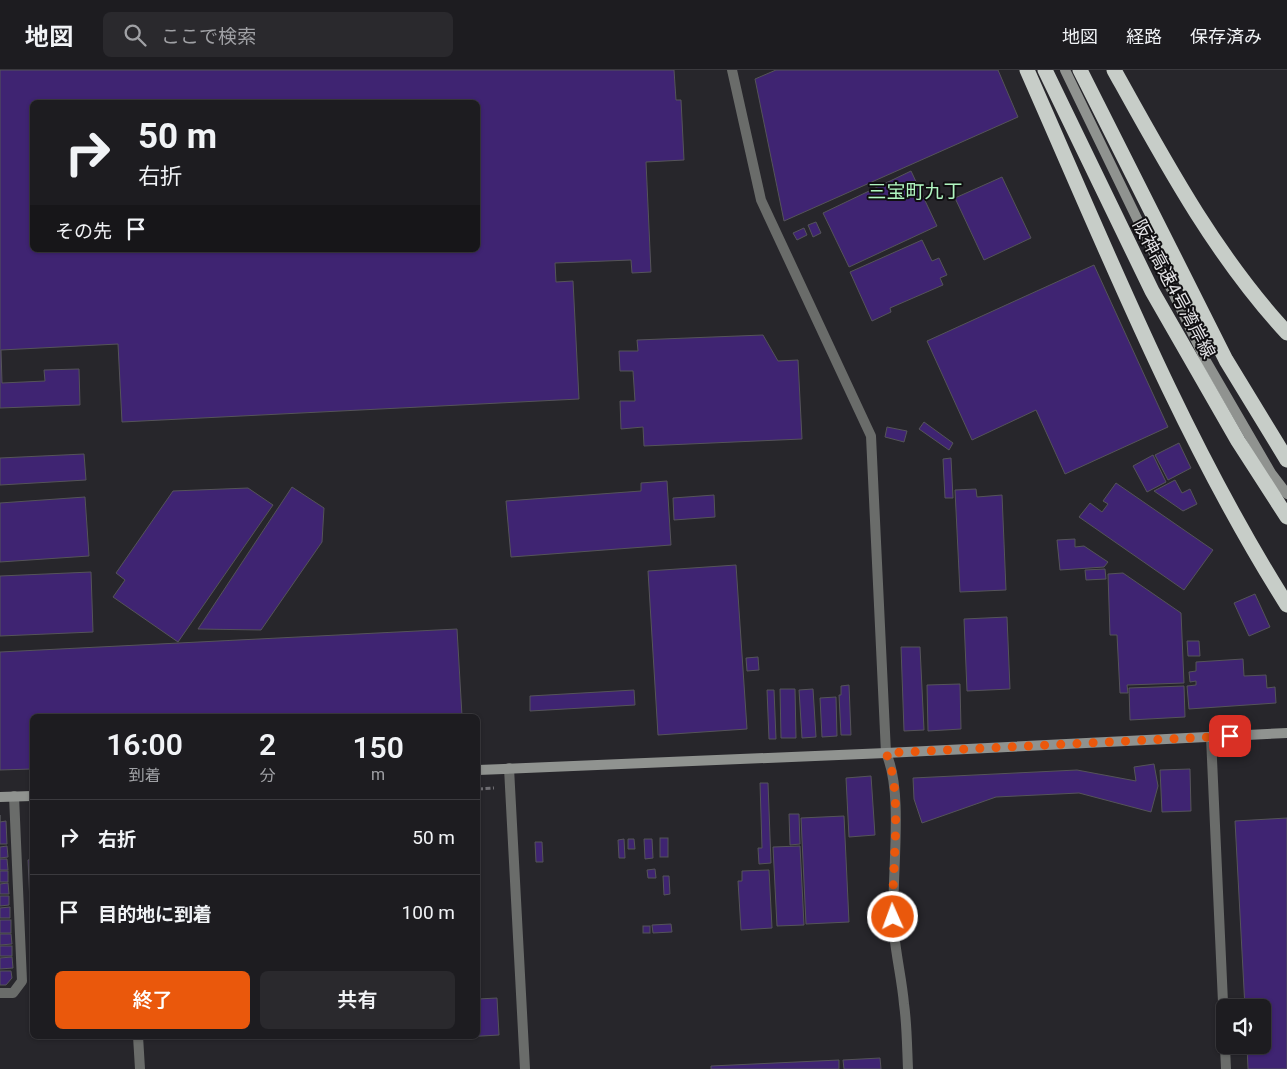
<!DOCTYPE html>
<html lang="ja">
<head>
<meta charset="utf-8">
<style>
	:root { --surface:#1d1c20; --page:#2a292d; --text:#f1f3f6; --muted:#a0a1a5; --line:#3b3a3e; --accent:#ea580c }
	body { margin:0; font-family:Roboto,"Noto Sans JP",sans-serif; background:var(--page); color:var(--text); height:100vh; display:flex; flex-direction:column; font-size:19px; white-space:nowrap }
	* { box-sizing:border-box; margin:0 }
	p { font-size:16px; color:var(--muted) }
	.icon { flex:none; width:28px; height:28px; fill:none; stroke:currentColor; stroke-width:2; stroke-linecap:round; stroke-linejoin:round }
	.map { position:relative; flex:1; overflow:hidden }
	.drawer { position:absolute; left:30px; top:644px; width:450px; height:325px; display:flex; flex-direction:column; background:var(--surface); border-radius:8px; box-shadow:0 1px 4px #0004,0 0 0 1px var(--line) }
	.drawer>* { flex:none }
	.hud { position:absolute; left:30px; top:30px; width:450px; height:152px; border-radius:8px; box-shadow:0 1px 4px #0004,0 0 0 1px var(--line); background:#1d1c20; color:var(--text); overflow:hidden }
	.fabs { position:absolute; left:1216px; top:929px; display:grid; gap:10px }
	.fabs a { display:grid; place-items:center; width:55px; height:55px; border-radius:8px; background:var(--surface); box-shadow:0 1px 4px #0004,0 0 0 1px var(--line); font-size:25px }
	.pin { position:absolute; display:grid; place-items:center; width:42px; height:42px; color:#fff; margin:-21px; border-radius:10px; box-shadow:0 2px 8px #0006 }
	.me { position:absolute; width:55px; margin:-28px; rotate:358deg; stroke-linejoin:round; filter:drop-shadow(0 0 4px #0008) }
	.turn { display:flex; align-items:center; gap:18px; height:105px; padding:0 25px; font-size:22px }
	.turn .icon { width:65px; height:65px; stroke-width:2.5 }
	.turn b { display:block; font-size:35px; line-height:42px }
	.then { display:flex; align-items:center; height:48px; padding:0 25px; background:#0003; gap:10px; font-size:19px }
	.eta { display:flex; justify-content:space-evenly; align-items:center; height:85px; text-align:center }
	.eta b { font-size:30px; font-weight:600; line-height:35px }
	.button { display:flex; gap:10px; margin-top:auto; padding:10px 25px }
	.button a { flex:1; height:58px; border-radius:8px; background:var(--accent); color:#fff; font-size:20px; font-weight:600; line-height:58px; text-align:center }
	.button a+a { background:var(--page); color:var(--text) }
	ul { padding:0; list-style:none }
	li { display:flex; align-items:center; gap:15px; height:75px; padding:0 25px; border-top:1px solid var(--line) }
	li div { flex:1 }
	li b { display:block; font-size:19px }
	li em { font-style:normal }
	header { display:flex; align-items:center; gap:30px; box-sizing:border-box; height:70px; padding:0 25px; background:var(--surface); border-bottom:1px solid var(--line) }
	header strong { font-size:24px }
	nav { display:flex; gap:28px; margin-inline-start:auto; font-size:18px }
	.search { width:350px; height:45px; background:var(--page); display:flex; align-items:center; gap:12px; box-sizing:border-box; padding:0 18px; border-radius:8px; color:var(--muted); font-size:19px }
	.map>svg:first-child { display:block }
	.building { fill:#3f2472; stroke:#555459; fill-rule:evenodd }
	.lines { fill:none; stroke-linecap:round; stroke-linejoin:round }
	.path { stroke:#6f6e73; stroke-width:3; stroke-dasharray:5 2.5; stroke-linecap:butt }
	.lane { stroke:#6a6c6a; stroke-width:10 }
	.street { stroke:#6a6c6a; stroke-width:10 }
	.secondary { stroke:#909390; stroke-width:10 }
	.highway { stroke:#c7cdc8; stroke-width:15 }
	.route { stroke:#ea580c; stroke-width:9; stroke-dasharray:0 16.2 }
	.labels { text-anchor:middle; stroke-width:4; stroke-linejoin:round; paint-order:stroke }
	.street-label { font-size:18px; fill:#e4e4e7; stroke:#100f11 }
	.neighbourhood-label { font-size:19px; fill:#b0f6c1; stroke:#100f11 }
</style>
</head>
<body>
<header>
<strong>地図</strong>
<div class="search"><svg class="icon" aria-label="search" viewBox="0 0 24 24"><circle cx="10" cy="10" r="6"/><path d="M15 15l6 6"/></svg>ここで検索</div>
<nav><a>地図</a><a>経路</a><a>保存済み</a></nav>
</header>
<div class="map">
<svg width="1287" height="999" viewBox="0 0 1287 999">
	<rect width="100%" height="100%" fill="#27262b"/>
	<g class="building">
		<path d="M0,0h674l2,30h5l3,60 -38,2 5,110 -19,1 -1,-13 -76,3 1,19 17,-1 6,118 -457,23 -4,-78 -117,6 1,33 43,-2 -1,-11 35,-1 1,36 -80,3zM32,32h446v148h-446z"/>
		<polygon points="776,0 998,0 1018,47 784,151 755,9"/>
		<polygon points="911,101 937,156 849,197 823,143"/>
		<polygon points="1002,107 1031,168 984,190 955,128"/>
		<polygon points="816,152 821,163 813,167 808,155"/>
		<polygon points="804,158 807,165 797,170 793,163"/>
		<polygon points="922,170 932,191 939,188 947,205 940,208 943,215 890,238 891,242 872,251 850,202"/>
		<polygon points="1094,195 1168,357 1065,404 1036,340 972,370 927,271"/>
		<polygon points="763,265 778,291 798,290 802,369 644,376 643,357 621,359 620,331 635,331 633,301 620,301 619,281 638,281 637,270"/>
		<polygon points="924,352 953,373 949,380 919,359"/>
		<polygon points="887,357 907,361 904,372 885,367"/>
		<polygon points="1179,373 1191,398 1168,410 1155,385"/>
		<polygon points="84,384 86,410 0,415 0,388"/>
		<polygon points="1153,385 1166,412 1147,422 1133,396"/>
		<polygon points="951,388 953,428 945,428 943,389"/>
		<polygon points="1175,410 1182,423 1190,419 1197,434 1183,441 1154,421"/>
		<polygon points="667,411 671,475 511,487 506,431 641,421 641,413"/>
		<polygon points="1116,413 1213,480 1184,520 1079,447 1090,433 1102,442 1108,434 1103,431"/>
		<polygon points="292,417 324,438 322,472 261,560 198,559"/>
		<polygon points="248,418 273,435 178,572 113,527 125,510 116,503 173,421"/>
		<polygon points="976,419 977,427 1002,425 1006,520 960,522 955,420"/>
		<polygon points="714,425 715,447 674,450 673,428"/>
		<polygon points="85,427 89,486 0,492 0,433"/>
		<polygon points="1075,469 1075,477 1084,476 1108,492 1104,497 1060,500 1057,470"/>
		<polygon points="736,495 747,659 658,665 648,501"/>
		<polygon points="1105,499 1106,509 1086,510 1085,500"/>
		<polygon points="91,502 93,562 0,566 0,506"/>
		<polygon points="1123,503 1181,543 1184,613 1127,615 1128,623 1120,623 1117,565 1110,565 1108,504"/>
		<polygon points="1255,524 1270,557 1249,566 1234,533"/>
		<polygon points="1007,547 1010,619 967,621 964,549"/>
		<polygon points="457,559 462,646 32,646 32,699 0,700 0,582"/>
		<polygon points="1187,571 1199,571 1200,586 1188,586"/>
		<polygon points="901,577 920,577 924,660 904,661"/>
		<polygon points="758,587 759,600 747,601 746,588"/>
		<polygon points="1243,589 1244,606 1266,605 1267,618 1275,617 1276,633 1189,639 1187,616 1196,615 1196,611 1190,612 1189,602 1196,601 1196,592"/>
		<polygon points="960,614 961,659 928,661 927,615"/>
		<polygon points="849,615 851,665 841,665 839,625 841,625 841,616"/>
		<polygon points="1184,616 1185,647 1130,650 1129,618"/>
		<polygon points="780,619 795,619 796,668 781,668"/>
		<polygon points="813,619 816,667 802,668 799,620"/>
		<polygon points="634,620 635,635 530,641 530,626"/>
		<polygon points="767,620 774,620 776,669 769,669"/>
		<polygon points="836,627 837,666 822,667 820,628"/>
		<polygon points="1154,694 1158,716 1151,742 1079,723 996,727 922,753 914,729 913,708 1077,700 1136,711 1134,697"/>
		<polygon points="1190,699 1191,741 1162,742 1160,700"/>
		<polygon points="871,706 875,765 849,767 846,708"/>
		<polygon points="760,713 768,713 771,793 759,794 758,778 762,778"/>
		<polygon points="789,744 799,744 800,774 790,775"/>
		<polygon points="0,745 0,752 6,751 7,774 0,774"/>
		<polygon points="844,746 849,852 806,854 801,748"/>
		<polygon points="1287,748 1287,999 1248,999 1247,975 1262,975 1262,938 1245,938 1235,751"/>
		<rect x="660" y="768" width="8" height="19"/>
		<polygon points="624,769 625,788 619,788 618,770"/>
		<polygon points="628,769 634,769 635,779 628,779"/>
		<polygon points="644,769 652,769 653,788 645,789"/>
		<polygon points="535,772 542,772 543,792 536,792"/>
		<polygon points="7,776 8,787 0,788 0,777"/>
		<polygon points="800,776 804,855 777,856 773,777"/>
		<polygon points="0,789 7,789 8,800 0,800"/>
		<polygon points="32,789 32,876 28,790"/>
		<polygon points="655,799 656,808 648,808 647,800"/>
		<polygon points="769,800 772,858 741,860 738,811 742,811 742,801"/>
		<rect x="0" y="801" width="8" height="11"/>
		<polygon points="663,806 669,806 670,824 664,825"/>
		<polygon points="8,813 9,824 0,824 0,814"/>
		<polygon points="0,826 9,826 9,835 0,836"/>
		<polygon points="10,837 10,848 0,848 0,838"/>
		<rect x="0" y="850" width="11" height="13"/>
		<polygon points="671,854 672,862 653,863 652,855"/>
		<rect x="643" y="856" width="7" height="7"/>
		<polygon points="0,864 11,864 12,874 0,875"/>
		<rect x="0" y="876" width="12" height="10"/>
		<polygon points="12,887 13,898 0,899 0,888"/>
		<polygon points="0,901 11,901 12,908 6,915 0,915"/>
		<polygon points="497,928 499,965 447,968 447,966 478,966 478,929"/>
		<polygon points="880,988 881,999 844,999 843,990"/>
		<polygon points="839,990 839,999 711,999 711,996"/>
	</g>
	<g class="lines">
		<polyline class="path" points="478,719 494,718"/>
		<polyline class="lane" points="0,923 13,923 22,911 14,726"/>
		<g class="street">
			<path d="M732,0l29,130 110,236 15,317c19,42 4,129 8,179 2,24 8,48 10,72 3,21 3,43 4,65"/>
			<polyline points="1211,667 1226,999"/>
			<polyline points="509,698 525,999"/>
			<polyline points="138,966 140,999"/>
		</g>
		<g class="secondary">
			<polyline points="1065,0 1206,291 1271,403 1287,424"/>
			<polyline points="478,700 886,683 1287,663"/>
			<polyline points="0,727 32,726"/>
		</g>
		<g class="highway">
			<path d="M1027,0c80,181 154,367 260,535"/>
			<polyline points="1045,0 1152,221 1238,371 1287,447"/>
			<polyline points="1080,0 1226,290 1287,390"/>
			<path d="M1114,0c51,92 101,185 173,263"/>
		</g>
	</g>
	<g class="lines">
		<path class="route" d="M893,847c-2,-45 11,-125 -7,-164l344,-17"/>
	</g>
	<g class="labels">
		<g class="street-label">
			<text transform="translate(1174 219) rotate(62)" y="6">阪神高速4号湾岸線</text>
		</g>
		<g class="neighbourhood-label">
			<text x="915" y="128">三宝町九丁</text>
		</g>
	</g>
</svg>
<div class="fabs">
<a><svg class="icon" aria-label="sound" viewBox="0 0 24 24"><path d="M4 9h4l5-4v14l-5-4H4zM17 9q2 3 0 6"/></svg></a>
</div>
<div class="pin" style="left:1230px;top:666px;background:#d93025"><svg class="icon" aria-label="arrive" viewBox="0 0 24 24"><path d="M6 21V4h12l-3 4 3 4H6"/></svg></div>
<svg class="me" style="left:893px;top:847px" viewBox="-20 -20 40 40"><circle r="17" fill="#ea580c" stroke="#fff" stroke-width="3"/><path d="M0-11L8 9 0 5-8 9z" fill="#fff"/></svg>
<div class="hud">
<div class="turn"><svg class="icon" aria-label="right" viewBox="0 0 24 24"><path d="M7 20v-9h11M14 6l5 5-5 5"/></svg><div><b>50 m</b>右折</div></div>
<div class="then">その先<svg class="icon" aria-label="arrive" viewBox="0 0 24 24"><path d="M6 21V4h12l-3 4 3 4H6"/></svg></div>
</div>
<section class="drawer">
<div class="eta">
<div><b>16:00</b><p>到着</p></div>
<div><b>2</b><p>分</p></div>
<div><b>150</b><p>m</p></div>
</div>
<ul>
<li><svg class="icon" aria-label="right" viewBox="0 0 24 24"><path d="M7 20v-9h11M14 6l5 5-5 5"/></svg><div><b>右折</b></div><em>50 m</em></li>
<li><svg class="icon" aria-label="arrive" viewBox="0 0 24 24"><path d="M6 21V4h12l-3 4 3 4H6"/></svg><div><b>目的地に到着</b></div><em>100 m</em></li>
</ul>
<div class="button"><a>終了</a><a>共有</a></div>
</section>
</div>
</body>
</html>
